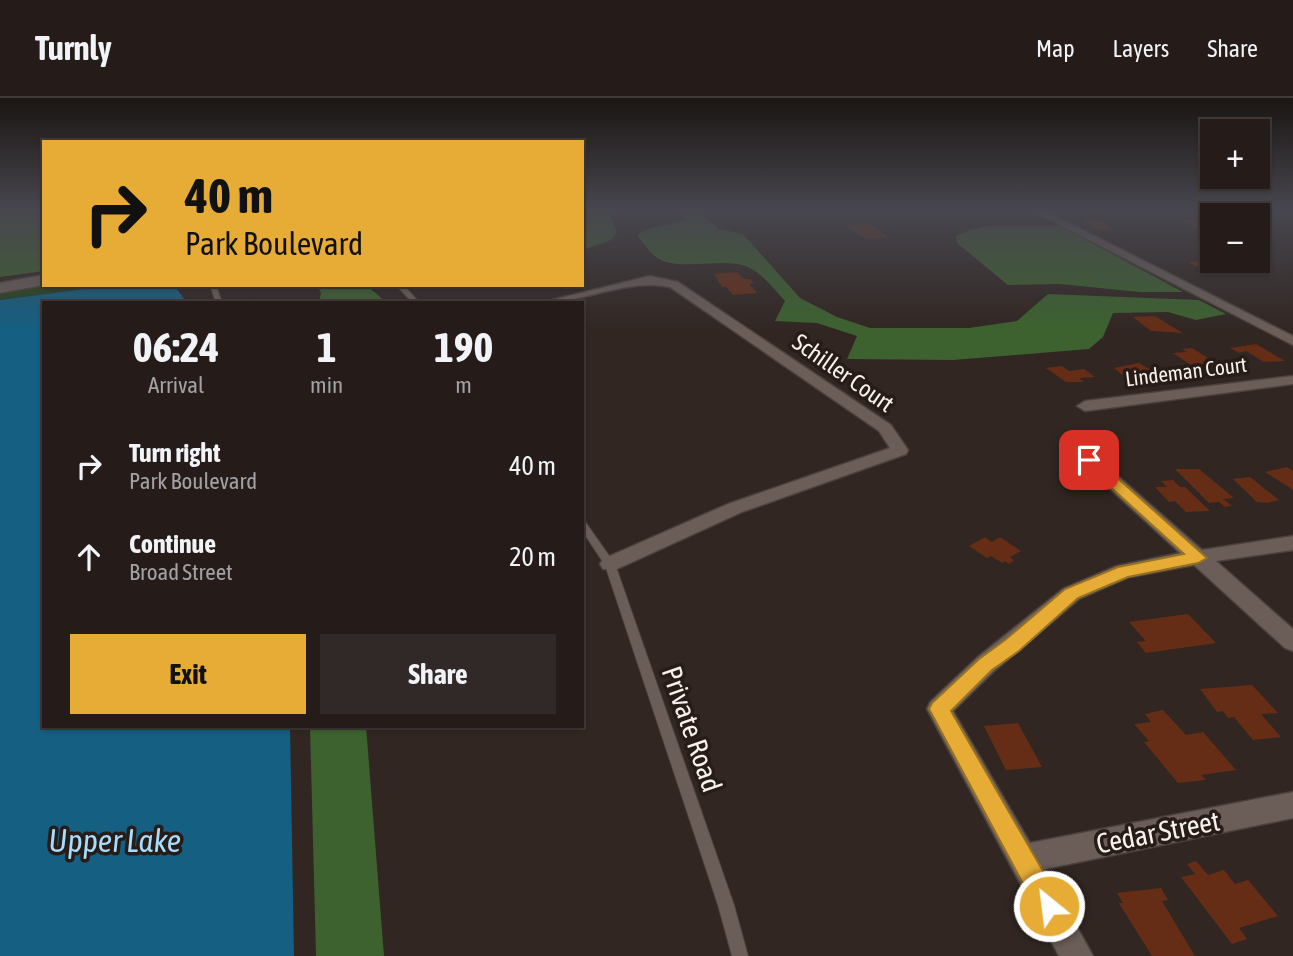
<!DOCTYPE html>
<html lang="en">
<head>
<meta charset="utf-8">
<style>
	:root { --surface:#251c1a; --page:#312927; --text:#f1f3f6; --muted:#a3a1a2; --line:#423a39; --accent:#e6ac36 }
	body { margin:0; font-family:"Asap Condensed",sans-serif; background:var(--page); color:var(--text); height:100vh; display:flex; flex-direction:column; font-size:26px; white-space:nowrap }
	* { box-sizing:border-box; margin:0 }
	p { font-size:23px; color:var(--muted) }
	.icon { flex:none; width:38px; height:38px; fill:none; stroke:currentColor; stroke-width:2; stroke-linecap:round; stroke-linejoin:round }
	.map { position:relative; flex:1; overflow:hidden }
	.side { position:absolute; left:42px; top:203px; width:542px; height:427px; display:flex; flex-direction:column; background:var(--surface); border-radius:0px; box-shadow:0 2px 5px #0004,0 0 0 2px var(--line) }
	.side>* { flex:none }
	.banner { position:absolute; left:42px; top:42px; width:542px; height:147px; border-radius:0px; box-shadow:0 2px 5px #0004,0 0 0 2px var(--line); background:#e6ac36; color:#111; overflow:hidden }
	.controls { position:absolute; left:1200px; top:21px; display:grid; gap:14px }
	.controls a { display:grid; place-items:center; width:70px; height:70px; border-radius:0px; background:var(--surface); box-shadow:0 2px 5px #0004,0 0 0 2px var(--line); font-size:35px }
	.pin { position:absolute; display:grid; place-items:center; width:60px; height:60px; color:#fff; margin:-30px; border-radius:14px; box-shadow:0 4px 10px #0006 }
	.me { position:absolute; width:77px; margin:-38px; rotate:331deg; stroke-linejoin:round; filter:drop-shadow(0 0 5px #0008) }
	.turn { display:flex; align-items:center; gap:24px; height:147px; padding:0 28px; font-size:32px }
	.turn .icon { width:91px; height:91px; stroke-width:2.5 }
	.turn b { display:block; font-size:49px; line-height:60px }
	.eta { display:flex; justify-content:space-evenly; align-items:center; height:119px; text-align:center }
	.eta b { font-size:42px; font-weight:700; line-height:49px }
	.action { display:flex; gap:14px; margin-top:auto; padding:14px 28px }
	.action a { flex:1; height:80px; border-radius:0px; background:var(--accent); color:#111; font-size:28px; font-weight:700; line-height:80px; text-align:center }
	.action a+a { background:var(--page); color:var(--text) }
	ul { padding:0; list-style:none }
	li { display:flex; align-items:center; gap:21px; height:91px; padding:0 28px }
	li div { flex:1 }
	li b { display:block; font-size:26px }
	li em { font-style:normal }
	header { display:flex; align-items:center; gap:42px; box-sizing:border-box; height:98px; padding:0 35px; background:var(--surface); border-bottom:2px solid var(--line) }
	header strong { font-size:33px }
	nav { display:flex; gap:38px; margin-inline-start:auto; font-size:24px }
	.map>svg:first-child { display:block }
	.green { fill:#28441e }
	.forest { fill:#3d622f }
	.water { fill:#155f82 }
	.building { fill:#662d16 }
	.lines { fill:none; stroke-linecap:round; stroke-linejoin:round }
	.service-casing { stroke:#4a413d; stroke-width:2 }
	.minor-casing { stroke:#4a413d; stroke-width:3 }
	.secondary-casing { stroke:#4a413d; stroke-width:3 }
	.service { fill:#6b5e59; fill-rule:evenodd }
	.minor { fill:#6b5e59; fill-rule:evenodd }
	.secondary { fill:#6b5e59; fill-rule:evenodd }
	.route { fill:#e6ac36; stroke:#967023; stroke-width:2 }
	.labels { text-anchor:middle; stroke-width:7; stroke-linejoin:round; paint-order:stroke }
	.far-street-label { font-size:21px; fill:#f8f1ee; stroke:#271c18 }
	.street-label { font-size:24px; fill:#f8f1ee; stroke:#271c18 }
	.near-street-label { font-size:28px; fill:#f8f1ee; stroke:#271c18 }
	.near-water-label { font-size:32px; font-style:italic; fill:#a7ddfd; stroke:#271c18 }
</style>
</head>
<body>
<header>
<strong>Turnly</strong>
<nav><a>Map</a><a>Layers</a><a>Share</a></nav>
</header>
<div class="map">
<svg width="1293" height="858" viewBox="0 0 1293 858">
	<rect width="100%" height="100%" fill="#312622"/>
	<polygon class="green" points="47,187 109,187 0,202 0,196"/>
	<g class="forest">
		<polygon points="0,112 44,112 44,173 0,179"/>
		<polygon points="583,112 608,112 617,135 611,142 583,152"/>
		<path d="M681,112h13l25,19 24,5 57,64 37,19 33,11h99l48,-7 31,-27 151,6 27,14 -30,6 -28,-8 -55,1 -10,24 -14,12 -136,11 -106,-1 10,-23 -40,-13 -42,-2 10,-20c-11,-12 -22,-27 -37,-34 -26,-11 -70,6 -92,-10 -7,-5 -13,-15 -19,-21l7,-6 42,-10z"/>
		<polygon points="988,128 1060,128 1183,194 1140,194 1060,186 1008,187 957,145 956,138 970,132"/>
		<polygon points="317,187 366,187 387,205 319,205 321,195"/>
		<polygon points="310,628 366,628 384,858 316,858"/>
	</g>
	<polygon class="water" points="113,187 174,187 187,205 44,205 44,628 290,628 294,858 0,858 0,202"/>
	<g class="building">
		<polygon points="1101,122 1114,132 1095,131 1083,123"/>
		<polygon points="1180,122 1195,122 1212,128 1194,129"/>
		<polygon points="870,126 888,139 867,141 845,128"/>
		<polygon points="1210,162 1228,171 1210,175 1188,164"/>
		<polygon points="737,174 744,181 750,181 754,185 749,186 757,195 733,197 726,189 722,189 714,176"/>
		<polygon points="1155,218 1171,228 1183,235 1151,233 1133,219"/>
		<polygon points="1256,246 1285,263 1264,264 1246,253 1239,255 1230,250"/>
		<polygon points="1192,250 1216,265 1191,267 1173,255 1187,254 1182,251"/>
		<polygon points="1139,265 1151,272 1167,284 1138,286 1131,280 1126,280 1114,270"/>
		<polygon points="1062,268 1069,273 1084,271 1095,279 1079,280 1084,284 1066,284 1046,270"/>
		<polygon points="1287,369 1293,373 1293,392 1265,374"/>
		<polygon points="1175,371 1199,371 1234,400 1223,401 1232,408 1225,409 1219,404 1209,405"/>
		<polygon points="1250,379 1279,402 1267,405 1257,404 1233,381"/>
		<polygon points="1173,382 1180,389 1185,389 1210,413 1186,414 1175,403 1169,404 1155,389 1167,389 1161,383"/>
		<polygon points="985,439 992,444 1000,439 1021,453 1010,459 1014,463 1009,466 1005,463 1002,465 991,458 987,460 969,448"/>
		<polygon points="1188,516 1216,545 1146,555 1137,544 1146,543 1129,524"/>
		<polygon points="1252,587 1278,615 1261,616 1281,639 1253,642 1234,619 1228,620 1223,613 1217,614 1200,591"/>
		<polygon points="1163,612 1186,637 1203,634 1236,672 1201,677 1206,682 1178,685 1144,644 1149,643 1134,626 1151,624 1145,616"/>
		<polygon points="1018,625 1042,669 1006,672 984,628"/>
		<polygon points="1196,763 1208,777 1224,772 1235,786 1248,782 1278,818 1239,830 1247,841 1232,846 1181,779 1195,776 1187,766"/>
		<polygon points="1161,790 1168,802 1162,803 1195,858 1152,858 1119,805 1123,805 1117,795"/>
	</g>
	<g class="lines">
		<defs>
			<g id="service">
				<polygon points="210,187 216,187 222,205 216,205"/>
				<polygon points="396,187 403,187 420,205 413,205"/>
				<polygon points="583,424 586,425 615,466 734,807 748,858 732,858 718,807 605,467 583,434"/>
			</g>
			<g id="minor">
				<polygon points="1031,112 1043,112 1293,238 1293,247"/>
				<path d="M650,178l28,6 213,143 17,25 -2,4 -164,58 -125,57h-14l-3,-5 3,-5 125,-55 162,-56 -11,-17 -209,-144c-43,-9 -86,16 -130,16z"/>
				<polygon points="1293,278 1293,286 1085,313 1077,308 1085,303"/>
				<polygon points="1089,357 1095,358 1202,452 1293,438 1293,452 1216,463 1293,531 1293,553 1285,550 1194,467 1129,479 1079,501 994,573 953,613 1030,745 1293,694 1293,720 1045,771 1093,858 1059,858 927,611 930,604 978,559 1063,491 1117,468 1180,455 1083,366 1080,362"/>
			</g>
			<polygon id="secondary" points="44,177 44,187 0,195 0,185"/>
		</defs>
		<use href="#service" class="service-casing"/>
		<use href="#minor" class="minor-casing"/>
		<use href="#secondary" class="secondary-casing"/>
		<use href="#service" class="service"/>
		<use href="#minor" class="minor"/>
		<use href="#secondary" class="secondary"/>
	</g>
	<linearGradient id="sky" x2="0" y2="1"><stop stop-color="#1b1513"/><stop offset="0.48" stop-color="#48474f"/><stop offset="1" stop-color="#48474f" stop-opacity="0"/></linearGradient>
	<rect width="1293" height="233" fill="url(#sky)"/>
	<polygon class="route" points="1089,357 1094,359 1207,460 1198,465 1128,479 1078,500 1019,553 992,572 951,613 1058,799 1062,808 1058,817 1049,821 1040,817 929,611 932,605 979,561 1005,542 1065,491 1118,469 1184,456 1084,365 1084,359"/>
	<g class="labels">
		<g class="far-street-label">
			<text transform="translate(1186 274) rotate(-7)" y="7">Lindeman Court</text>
		</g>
		<g class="street-label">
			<text transform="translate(843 275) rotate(35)" y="8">Schiller Court</text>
		</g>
		<g class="near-street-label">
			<text transform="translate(692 631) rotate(71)" y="10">Private Road</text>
			<text transform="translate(1158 734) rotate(-11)" y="10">Cedar Street</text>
		</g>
		<g class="near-water-label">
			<text x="115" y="754">Upper Lake</text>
		</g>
	</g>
</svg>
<div class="controls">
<a>+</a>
<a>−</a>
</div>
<div class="pin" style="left:1089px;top:362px;background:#d93025"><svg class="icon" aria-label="arrive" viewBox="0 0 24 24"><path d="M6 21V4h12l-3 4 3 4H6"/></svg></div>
<svg class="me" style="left:1049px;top:808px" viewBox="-20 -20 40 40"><circle r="17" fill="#e6ac36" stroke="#fff" stroke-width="3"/><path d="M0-11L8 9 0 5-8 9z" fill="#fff"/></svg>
<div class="banner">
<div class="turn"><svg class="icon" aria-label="right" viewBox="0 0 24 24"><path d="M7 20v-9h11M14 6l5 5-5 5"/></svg><div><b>40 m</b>Park Boulevard</div></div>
</div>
<section class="side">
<div class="eta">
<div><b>06:24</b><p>Arrival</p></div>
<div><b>1</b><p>min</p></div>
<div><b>190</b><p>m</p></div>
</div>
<ul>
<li><svg class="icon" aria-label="right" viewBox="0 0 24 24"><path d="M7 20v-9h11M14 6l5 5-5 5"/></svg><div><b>Turn right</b><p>Park Boulevard</p></div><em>40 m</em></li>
<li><svg class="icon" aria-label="ahead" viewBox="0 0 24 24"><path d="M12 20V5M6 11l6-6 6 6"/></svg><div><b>Continue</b><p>Broad Street</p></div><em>20 m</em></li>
</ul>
<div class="action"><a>Exit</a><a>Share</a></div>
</section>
</div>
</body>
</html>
